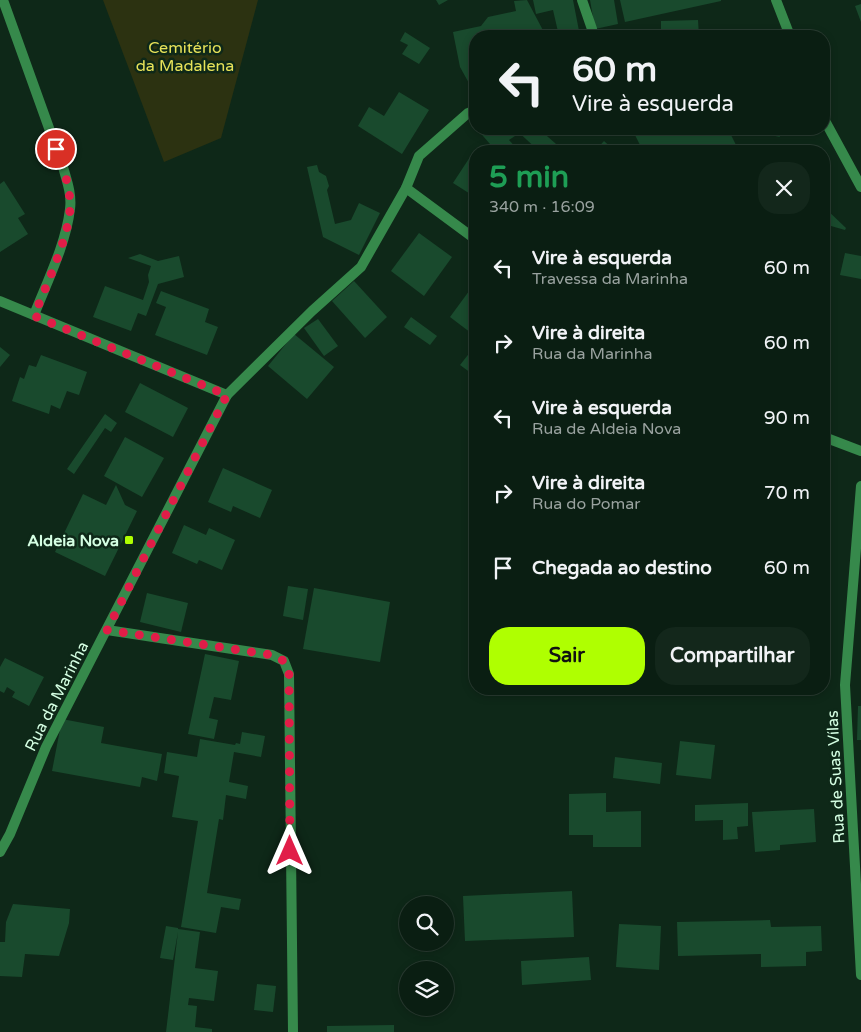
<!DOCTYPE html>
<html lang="pt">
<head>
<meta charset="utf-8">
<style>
	:root { --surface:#0a1e12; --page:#13271b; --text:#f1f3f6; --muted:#99a29f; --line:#2a3c32; --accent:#afff01 }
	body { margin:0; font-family:"Varela Round",sans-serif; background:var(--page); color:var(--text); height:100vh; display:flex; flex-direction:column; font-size:19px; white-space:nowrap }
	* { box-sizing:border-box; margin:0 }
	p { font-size:16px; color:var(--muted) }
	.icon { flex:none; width:28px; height:28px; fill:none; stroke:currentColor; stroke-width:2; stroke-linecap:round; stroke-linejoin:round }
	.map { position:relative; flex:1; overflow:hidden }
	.panel { position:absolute; left:469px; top:145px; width:361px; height:550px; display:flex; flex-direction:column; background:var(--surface); border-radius:20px; box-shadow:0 2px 8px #0003,0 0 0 1px var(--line) }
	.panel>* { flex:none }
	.guide { position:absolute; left:469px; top:30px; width:361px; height:105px; border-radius:20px; box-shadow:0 2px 8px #0003,0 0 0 1px var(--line); background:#0a1e12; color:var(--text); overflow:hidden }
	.fabs { position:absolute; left:399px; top:896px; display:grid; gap:10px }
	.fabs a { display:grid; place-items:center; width:55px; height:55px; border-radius:50%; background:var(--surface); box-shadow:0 2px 8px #0003,0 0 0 1px var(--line); font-size:25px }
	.pin { position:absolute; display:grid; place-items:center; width:42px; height:42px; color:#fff; margin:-21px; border:2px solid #fff; border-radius:50%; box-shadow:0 1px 5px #0007 }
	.me { position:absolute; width:55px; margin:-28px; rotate:0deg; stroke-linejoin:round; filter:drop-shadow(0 0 4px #0008) }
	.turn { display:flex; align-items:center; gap:18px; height:105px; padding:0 20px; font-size:22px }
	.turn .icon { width:65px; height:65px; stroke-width:2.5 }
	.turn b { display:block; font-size:35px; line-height:42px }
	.round { display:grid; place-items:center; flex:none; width:52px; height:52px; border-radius:20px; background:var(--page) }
	.headline { display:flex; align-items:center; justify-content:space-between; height:85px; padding:0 20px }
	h1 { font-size:30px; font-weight:700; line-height:38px; color:#1e9e55 }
	.cta { display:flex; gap:10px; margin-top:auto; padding:10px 20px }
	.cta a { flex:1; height:58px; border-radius:20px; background:var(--accent); color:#111; font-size:20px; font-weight:700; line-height:58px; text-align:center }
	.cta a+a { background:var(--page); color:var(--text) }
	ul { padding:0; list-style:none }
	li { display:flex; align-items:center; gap:15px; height:75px; padding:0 20px }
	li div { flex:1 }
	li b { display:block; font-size:19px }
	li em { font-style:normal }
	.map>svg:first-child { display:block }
	.green { fill:#2c3211 }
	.building { fill:#194a2d }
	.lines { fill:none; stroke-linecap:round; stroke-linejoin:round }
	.minor { stroke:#36894b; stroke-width:10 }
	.tertiary { stroke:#36894b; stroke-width:10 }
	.route { stroke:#e11d48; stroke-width:9; stroke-dasharray:0 16.2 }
	.poi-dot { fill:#afff01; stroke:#0e2818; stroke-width:2 }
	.labels { text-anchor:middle; stroke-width:5; stroke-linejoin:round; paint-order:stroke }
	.park-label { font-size:16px; fill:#e7e259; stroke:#0e2818 }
	.poi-label { font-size:16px; font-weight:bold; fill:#d5ffe3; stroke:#0e2818; text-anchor:end }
	.street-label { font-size:16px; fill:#d5ffe3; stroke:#0e2818 }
</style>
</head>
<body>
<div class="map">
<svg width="861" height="1032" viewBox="0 0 861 1032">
	<rect width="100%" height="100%" fill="#0e2818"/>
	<polygon class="green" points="103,0 258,0 221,138 164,162"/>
	<g class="building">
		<polygon points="436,0 448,0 439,5"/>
		<polygon points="527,0 546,36 475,36 475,94 460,67 453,32 481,26 488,17 516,11 514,1"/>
		<polygon points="533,0 573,0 580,36 559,36 553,10 536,14"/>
		<polygon points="590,0 614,0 618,24 595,29"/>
		<polygon points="620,0 721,0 721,1 625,22"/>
		<polygon points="861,4 861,22 855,6"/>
		<polygon points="698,20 699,36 661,36 661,21"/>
		<polygon points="405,32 430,48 419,64 402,54 408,45 400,41"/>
		<polygon points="399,92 429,110 402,154 358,126 369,107 384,116"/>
		<polygon points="477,129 509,129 515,136 509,140 519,151 496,151"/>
		<polygon points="515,129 539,129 564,151 539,151"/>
		<polygon points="632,129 680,130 728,129 739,151 643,151"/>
		<polygon points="741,129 770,129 770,133 779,135 780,137"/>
		<polygon points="604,141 615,151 595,151"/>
		<polygon points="470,157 475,161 475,197 453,183"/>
		<polygon points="317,165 319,172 326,176 329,186 327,190 335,224 351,220 359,203 380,213 359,255 323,237 307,167"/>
		<polygon points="4,181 25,214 18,218 28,234 0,252 0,184"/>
		<polygon points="824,207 846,228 845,230 824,224"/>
		<polygon points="419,233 452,257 424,296 391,271"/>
		<polygon points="845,253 861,256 861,279 840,275"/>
		<polygon points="140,254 158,261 179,256 184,277 158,284 146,316 138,313 131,331 93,317 105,286 143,300 149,282 148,275 151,266 128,258"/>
		<polygon points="354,281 387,317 365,338 332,301"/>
		<polygon points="475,283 475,336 450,317"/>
		<polygon points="161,291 209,309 205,322 218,327 207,355 155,335 166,307 156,303"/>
		<polygon points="411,317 437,336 430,345 404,327"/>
		<polygon points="318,319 338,346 324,356 304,328"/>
		<polygon points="294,334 334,367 307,399 268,366"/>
		<polygon points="0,347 10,355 0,367"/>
		<polygon points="471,351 475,354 475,376 460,365"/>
		<polygon points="41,355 87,372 79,395 67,391 60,409 51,405 49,414 12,401 20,377 24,379 29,365 36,367"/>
		<polygon points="140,383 188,408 173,437 125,412"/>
		<polygon points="105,414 117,423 111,432 105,428 74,474 67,469"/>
		<polygon points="125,437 164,458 142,497 104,476"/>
		<polygon points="223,468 272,490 260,518 233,506 231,512 208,502"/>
		<polygon points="116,485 125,505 137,511 105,576 55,552 83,494 106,505"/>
		<polygon points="184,525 206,535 209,528 235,540 222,570 199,560 197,564 172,553"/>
		<polygon points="288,586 308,589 303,620 283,616"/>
		<polygon points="314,588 390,602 380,662 303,649"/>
		<polygon points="147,593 188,603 181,632 140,622"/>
		<polygon points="205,654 239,661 231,700 214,697 209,718 218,720 214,739 188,734"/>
		<polygon points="5,658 44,677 29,706 12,697 15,692 7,687 4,693 0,691 0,667"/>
		<polygon points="858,706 861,706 861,740 857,740"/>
		<polygon points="62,719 104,727 101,743 162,754 157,781 142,777 140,787 52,771"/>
		<polygon points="242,732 265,736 261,757 234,752 229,782 248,786 246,799 226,795 223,820 219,819 207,893 241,899 239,910 221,907 216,933 181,927 198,821 172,817 179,776 164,773 167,752 197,757 200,739 235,745 236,743 240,744"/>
		<polygon points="680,741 715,745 711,779 676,775"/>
		<polygon points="615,757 662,763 660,784 613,778"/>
		<polygon points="606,793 606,812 641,811 641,847 593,847 593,835 569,835 569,794"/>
		<polygon points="748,803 748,826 737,827 738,839 723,840 723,820 695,821 695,805"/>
		<polygon points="814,809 816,842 780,845 780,850 755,852 752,812"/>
		<polygon points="572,891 574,937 465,941 463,896"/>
		<polygon points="13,904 70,909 69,923 59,956 25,954 22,977 0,976 0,942 5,942 6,922"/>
		<polygon points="770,920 771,927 821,926 822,951 806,952 806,966 761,967 761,954 678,956 677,922"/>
		<polygon points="619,924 661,926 659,970 616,967"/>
		<polygon points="166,926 178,928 178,929 200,932 195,968 218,971 214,1001 189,998 188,1005 197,1006 195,1027 212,1029 212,1032 166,1032 178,932 173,960 160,958"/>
		<polygon points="589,957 591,980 522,985 521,961"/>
		<polygon points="257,984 276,986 273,1012 254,1010"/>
		<polygon points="394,1025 394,1032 327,1032 327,1026"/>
	</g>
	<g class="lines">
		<g class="minor">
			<path d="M3,0l60,167c4,14 9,28 7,42 -4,35 -23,73 -36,106"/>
			<polyline points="776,0 790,36"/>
			<polyline points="824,119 861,187"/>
			<polyline points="406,188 475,239"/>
			<polyline points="0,301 227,395"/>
			<polyline points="824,437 861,451"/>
			<polyline points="861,486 845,685 861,975"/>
			<polyline points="107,630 272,655 284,661 289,674 293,1032"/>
		</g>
		<g class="tertiary">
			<polyline points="582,0 592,29 592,36"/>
			<polyline points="0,852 10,834 46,747 227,395 312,311 361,267 406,188 419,156 468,113 475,110"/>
		</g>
	</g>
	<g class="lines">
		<path class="route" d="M56,149c7,18 14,37 14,56 1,28 -25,83 -36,111l193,79 -120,235 165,25 12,6 5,13 1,177"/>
	</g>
	<rect class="poi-dot" x="124" y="535" width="10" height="10" rx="2.5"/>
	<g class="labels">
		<g class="park-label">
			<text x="185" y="53">Cemitério<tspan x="185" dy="18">da Madalena</tspan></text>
		</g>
		<g class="poi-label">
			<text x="119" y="546">Aldeia Nova</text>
		</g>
		<g class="street-label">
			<text transform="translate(56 696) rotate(-63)" y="6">Rua da Marinha</text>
			<text transform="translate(835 777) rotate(-93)" y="6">Rua de Suas Vílas</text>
		</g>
	</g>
</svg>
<div class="fabs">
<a><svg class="icon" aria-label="search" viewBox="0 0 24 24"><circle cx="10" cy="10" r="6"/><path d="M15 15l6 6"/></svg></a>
<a><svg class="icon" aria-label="layers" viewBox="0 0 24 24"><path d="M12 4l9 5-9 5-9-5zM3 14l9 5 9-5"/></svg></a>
</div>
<div class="pin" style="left:56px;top:149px;background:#d93025"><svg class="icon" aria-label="arrive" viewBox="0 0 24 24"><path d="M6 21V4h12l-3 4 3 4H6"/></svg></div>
<svg class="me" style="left:290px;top:851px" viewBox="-20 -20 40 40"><path d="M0-17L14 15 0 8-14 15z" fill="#e11d48" stroke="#fff" stroke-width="4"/></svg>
<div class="guide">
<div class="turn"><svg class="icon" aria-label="left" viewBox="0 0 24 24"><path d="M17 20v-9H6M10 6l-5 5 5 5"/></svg><div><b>60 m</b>Vire à esquerda</div></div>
</div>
<section class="panel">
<div class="headline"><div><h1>5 min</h1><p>340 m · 16:09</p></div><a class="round"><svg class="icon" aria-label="close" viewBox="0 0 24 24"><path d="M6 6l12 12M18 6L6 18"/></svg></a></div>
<ul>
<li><svg class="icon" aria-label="left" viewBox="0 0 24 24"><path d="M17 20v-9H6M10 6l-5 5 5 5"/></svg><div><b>Vire à esquerda</b><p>Travessa da Marinha</p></div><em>60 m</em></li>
<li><svg class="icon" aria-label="right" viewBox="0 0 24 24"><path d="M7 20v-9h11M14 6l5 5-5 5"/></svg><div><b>Vire à direita</b><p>Rua da Marinha</p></div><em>60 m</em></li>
<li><svg class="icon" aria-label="left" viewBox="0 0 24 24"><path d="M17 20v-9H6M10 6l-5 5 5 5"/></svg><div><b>Vire à esquerda</b><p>Rua de Aldeia Nova</p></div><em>90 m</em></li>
<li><svg class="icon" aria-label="right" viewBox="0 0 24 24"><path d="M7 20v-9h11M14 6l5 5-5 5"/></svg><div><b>Vire à direita</b><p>Rua do Pomar</p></div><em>70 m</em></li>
<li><svg class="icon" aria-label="arrive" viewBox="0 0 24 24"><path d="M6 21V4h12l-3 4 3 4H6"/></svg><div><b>Chegada ao destino</b></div><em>60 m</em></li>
</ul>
<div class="cta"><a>Sair</a><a>Compartilhar</a></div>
</section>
</div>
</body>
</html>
